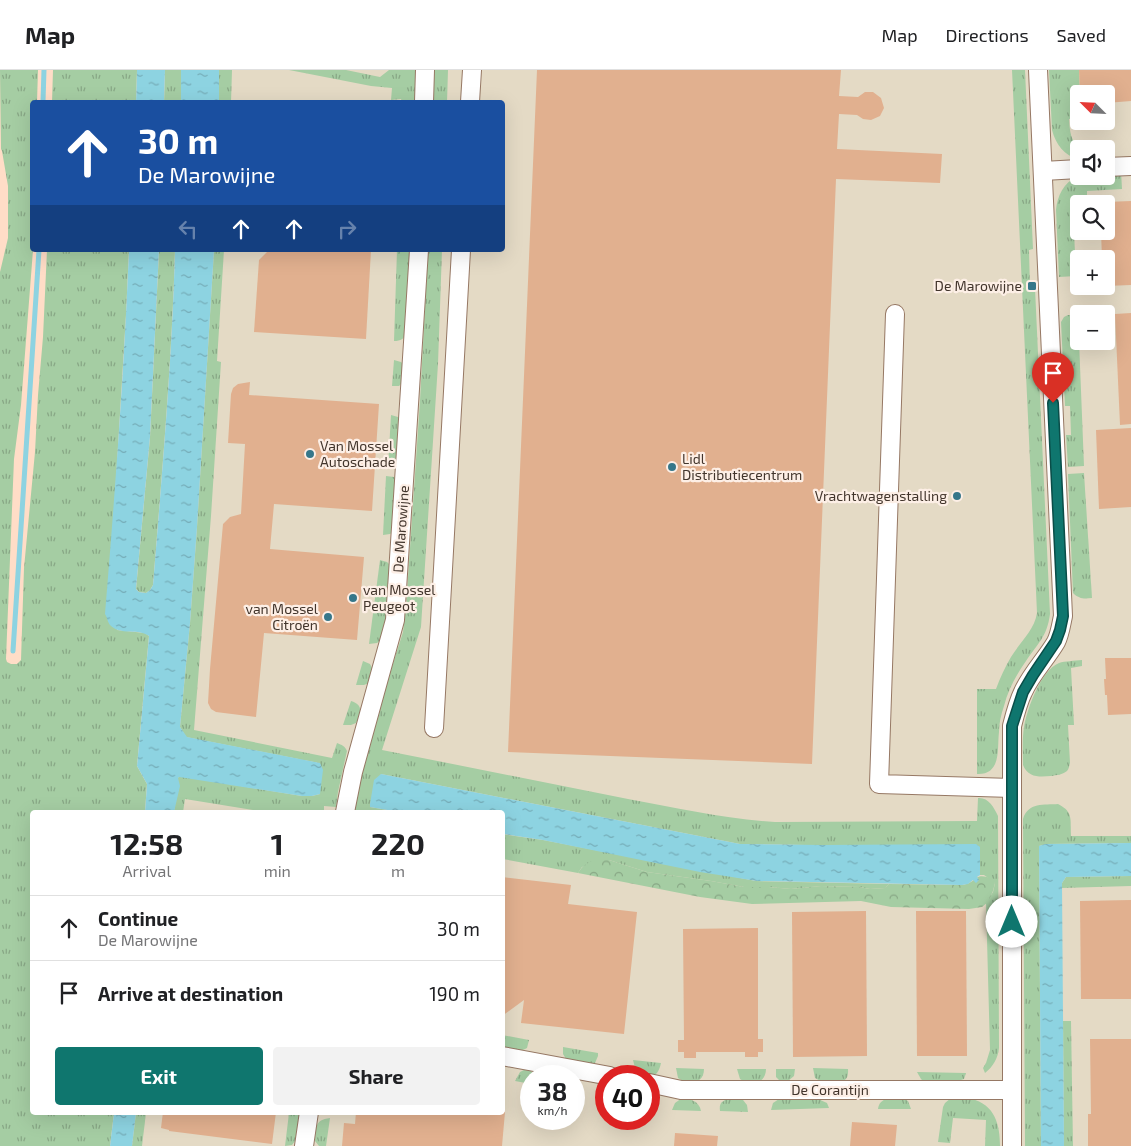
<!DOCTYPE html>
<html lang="en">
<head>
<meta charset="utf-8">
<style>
	:root { --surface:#fff; --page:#f2f2f2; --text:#202124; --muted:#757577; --line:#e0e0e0; --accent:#0f766e }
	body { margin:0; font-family:"Exo 2",sans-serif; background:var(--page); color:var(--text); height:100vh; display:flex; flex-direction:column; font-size:19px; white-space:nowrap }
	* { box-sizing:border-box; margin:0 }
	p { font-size:16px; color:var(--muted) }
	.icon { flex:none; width:28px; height:28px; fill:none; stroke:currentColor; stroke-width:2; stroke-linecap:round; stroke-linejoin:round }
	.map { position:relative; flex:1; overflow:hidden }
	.details { position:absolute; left:30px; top:740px; width:475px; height:305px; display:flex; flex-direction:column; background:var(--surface); border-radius:5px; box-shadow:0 5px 20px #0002 }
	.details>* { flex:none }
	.hud { position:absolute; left:30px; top:30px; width:475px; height:152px; border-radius:5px; box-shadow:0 5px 20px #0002; background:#1a4fa0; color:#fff; overflow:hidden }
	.needle { width:32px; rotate:294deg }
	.fabs { position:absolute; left:1070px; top:15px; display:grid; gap:10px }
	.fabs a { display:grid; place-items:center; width:45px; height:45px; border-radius:5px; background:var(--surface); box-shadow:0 5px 20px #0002; font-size:25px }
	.speed { position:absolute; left:520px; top:995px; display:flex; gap:10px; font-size:25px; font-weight:700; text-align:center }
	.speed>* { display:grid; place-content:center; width:65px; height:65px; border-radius:50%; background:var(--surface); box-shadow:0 5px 20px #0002; line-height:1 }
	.speed small { font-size:12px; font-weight:400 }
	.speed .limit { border:8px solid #d22; background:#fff; color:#111 }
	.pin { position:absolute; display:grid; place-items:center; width:42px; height:42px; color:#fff; margin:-51px -21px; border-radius:50% 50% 50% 0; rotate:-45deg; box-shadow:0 0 5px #0007 }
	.pin .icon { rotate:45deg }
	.me { position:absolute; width:55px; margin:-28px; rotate:0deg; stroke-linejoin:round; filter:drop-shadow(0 0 4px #0008) }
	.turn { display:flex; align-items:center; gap:18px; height:105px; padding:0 25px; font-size:22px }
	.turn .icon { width:65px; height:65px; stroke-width:2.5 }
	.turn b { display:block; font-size:35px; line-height:42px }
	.lanes { display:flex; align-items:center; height:48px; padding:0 25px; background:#0003; justify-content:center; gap:25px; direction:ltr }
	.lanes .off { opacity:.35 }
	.eta { display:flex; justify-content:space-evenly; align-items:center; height:85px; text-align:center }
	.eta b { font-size:30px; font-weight:700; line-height:35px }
	.action { display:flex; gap:10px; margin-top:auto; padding:10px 25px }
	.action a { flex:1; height:58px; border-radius:5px; background:var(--accent); color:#fff; font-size:20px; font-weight:700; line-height:58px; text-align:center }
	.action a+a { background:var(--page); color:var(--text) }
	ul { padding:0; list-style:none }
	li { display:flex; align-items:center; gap:15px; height:65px; padding:0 25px; border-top:1px solid var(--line) }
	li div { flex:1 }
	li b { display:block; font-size:19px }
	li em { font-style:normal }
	header { display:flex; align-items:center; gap:30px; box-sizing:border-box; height:70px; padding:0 25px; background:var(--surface); border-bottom:1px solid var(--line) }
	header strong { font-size:24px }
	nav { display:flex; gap:28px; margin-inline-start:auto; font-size:18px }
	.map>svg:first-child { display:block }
	.industrial { fill:#e4dac5; fill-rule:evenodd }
	.grass { fill:url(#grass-tufts) }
	.forest { fill:url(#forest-crowns) }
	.water { fill:url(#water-ripples) }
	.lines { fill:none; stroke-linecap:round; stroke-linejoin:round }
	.stream { stroke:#8dd3e1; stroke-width:5 }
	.building { fill:#e1b08f }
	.minor-casing { stroke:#967864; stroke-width:20 }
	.minor { stroke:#fff; stroke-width:18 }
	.route-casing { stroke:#0a4d48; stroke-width:12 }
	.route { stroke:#0f766e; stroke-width:9 }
	.poi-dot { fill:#36778a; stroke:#fdefe6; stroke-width:2 }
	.labels { text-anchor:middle; stroke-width:4.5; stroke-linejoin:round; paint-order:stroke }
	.poi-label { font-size:14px; fill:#42352c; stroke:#fdefe6; text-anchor:end }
	.street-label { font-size:14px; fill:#42352c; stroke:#fdefe6 }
</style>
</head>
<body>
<header>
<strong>Map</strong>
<nav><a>Map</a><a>Directions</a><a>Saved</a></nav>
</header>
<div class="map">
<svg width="1131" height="1076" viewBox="0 0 1131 1076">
	<defs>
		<pattern id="grass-tufts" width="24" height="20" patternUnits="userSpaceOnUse" patternTransform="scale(1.25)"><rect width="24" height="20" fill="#a5cda3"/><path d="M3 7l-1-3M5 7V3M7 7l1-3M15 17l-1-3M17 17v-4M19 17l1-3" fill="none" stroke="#88a785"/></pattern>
		<pattern id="forest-crowns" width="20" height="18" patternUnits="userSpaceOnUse" patternTransform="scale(1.25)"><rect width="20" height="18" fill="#a5cda3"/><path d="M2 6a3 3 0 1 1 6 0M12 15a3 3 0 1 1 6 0" fill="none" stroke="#88a785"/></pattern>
		<pattern id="water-ripples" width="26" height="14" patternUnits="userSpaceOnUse" patternTransform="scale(1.25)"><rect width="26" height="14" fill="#8dd3e1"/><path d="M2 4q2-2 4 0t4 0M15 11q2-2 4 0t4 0" fill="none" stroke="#75acb7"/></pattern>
	</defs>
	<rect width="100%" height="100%" fill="#ffddc7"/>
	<path class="industrial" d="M191,0h940v1076h-1016l4,-33 383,-1v-300h-350l34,-562h316v-148h-312zM1079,24h27v27h-27zM1079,79h27v27h-27zM1079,134h27v27h-27zM1079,189h27v27h-27zM1079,244h27v27h-27zM531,1006h43v43h-43zM606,1006h43v43h-43z"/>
	<g class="grass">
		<polygon points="0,0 38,0 37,32 32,32 33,180 21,335 14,389 6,589 7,592 11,594 17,594 21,590 24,498 35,382 38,325 43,267 47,180 129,180 126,245 114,443 117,560 145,563 149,566 137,696 147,714 145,742 32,742 32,1042 114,1043 110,1076 0,1076 0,202 8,168 8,116 2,81 1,79"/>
		<polygon points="53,0 137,0 136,32 52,32"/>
		<polygon points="165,0 181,0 181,32 164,32"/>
		<polygon points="219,0 232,0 231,32 219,32"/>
		<polygon points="289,0 346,0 380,7 389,0 418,0 417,32 402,32 401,29 391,30 392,18 371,16"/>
		<polygon points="434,0 448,0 447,32 434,32"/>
		<path d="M1012,0h13l8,179 -4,1 1,38h5l15,326c-3,23 -12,29 -24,47 -10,14 -18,29 -22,45 -3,9 -5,17 -5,26 -2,16 3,43 -22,42v-85h19c4,-11 9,-22 15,-32 9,-15 23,-26 26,-44z"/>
		<path d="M1049,0h30l1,24h-1v24l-10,1c1,12 1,21 11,30h-1v11c-15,-5 -23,-15 -27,-30z"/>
		<path d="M1121,101l1,18 -35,2v13h-8v4h-6l3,68 -17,1 -3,-67c1,-14 8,-28 21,-33 9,-3 21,-1 29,-1v-4z"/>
		<path d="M159,180h16c-3,112 -13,223 -22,335l-3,5 -4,3 -7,-1 -3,-3 14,-152z"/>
		<path d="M214,180h10l-7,111 4,1 -10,154 -17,214 138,28 5,-15c5,2 8,3 10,8l-9,41 -2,15 -12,-1v5l-7,-1 -1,2h-50l-81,-13 -2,13h-9l4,-34 1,-2 123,20h10l8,-2 -1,-31 -133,-26 -6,-10 10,-104 7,-96z"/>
		<path d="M397,180h13l-4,83c-2,6 -5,8 -12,8z"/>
		<path d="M428,180h14l-4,114 -17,263 -39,123c82,16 164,33 246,49 50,9 97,20 147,23l202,-1 1,-23c10,-1 16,9 20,18l1,232c-1,10 -6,19 -14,25l-2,-5 3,-5 4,-13 -4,-147 7,-11 2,-9 -11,-8h-4v-27l-240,-4 -359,-70 -10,27 -1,6 29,5h-46l5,-37 45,-143 3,-25 14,-206z"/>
		<polygon points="1068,245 1078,245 1084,396 1068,397 1066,365 1071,365 1070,336 1065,336 1061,252 1064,247"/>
		<polygon points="394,290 401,292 404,295 403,312 399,316 392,316"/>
		<polygon points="391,345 398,347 400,349 397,394 395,396 388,397"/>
		<path d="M1084,403l8,125c-8,1 -13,1 -19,-5l-5,-119z"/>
		<polygon points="386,406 394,407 396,410 393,462 390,464 383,465"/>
		<polygon points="380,490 387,492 392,497 388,546 381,570 377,573 369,574"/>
		<path d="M1082,590v6l-11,2 3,57h-6l2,38c-1,3 -1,6 -3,8 -5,4 -10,4 -16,5 -11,1 -23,2 -28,-11 0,-12 -1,-26 1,-38 3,-18 17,-57 35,-64 6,-2 15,-2 23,-3z"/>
		<polygon points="363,591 370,594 373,600 369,613 364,615 356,615"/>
		<path d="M351,631c13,4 10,13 5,22l-5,2h-8z"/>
		<path d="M1058,734c16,8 12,16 13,32h60v7l-85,1 -7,2 2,300h-16l-2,-327c5,-17 21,-14 35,-15z"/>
		<polygon points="502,764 543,770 756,811 889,814 885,818 870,819 859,817 821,816 791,819 769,817 744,817 711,811 647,802 609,790 582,797 578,803 503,789"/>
		<polygon points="1131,806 1131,816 1062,818 1062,813 1066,807"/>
		<polygon points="1063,951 1071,951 1073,1076 1064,1076"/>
		<path d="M502,965l27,5 -2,8c-8,5 -16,2 -24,0z"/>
		<polygon points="563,977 598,983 598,986 595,993 589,995 566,989 563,984"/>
		<path d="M633,990l28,3c-2,9 -5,14 -14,13 -4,-1 -6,-1 -8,-4 -4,-3 -5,-8 -6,-12z"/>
		<path d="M676,998l28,1c0,16 -17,16 -26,9z"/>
		<path d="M813,998l35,1c1,13 -6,13 -16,13 -7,0 -11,0 -17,-4z"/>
		<path d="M737,999h29c0,15 -16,17 -26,10z"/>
		<polygon points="776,999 795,999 794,1006 788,1011 780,1011 776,1007"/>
		<polygon points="524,1000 531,1001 535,1006 531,1006 531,1014 515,1011 520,1002"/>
		<polygon points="917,1002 966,1003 964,1009 961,1010 923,1011 921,1009"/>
		<path d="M682,1028c9,1 17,3 19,13l-29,-1 3,-7z"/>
		<path d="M902,1028l6,3 3,8h-33c2,-13 14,-10 24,-11z"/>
		<path d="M951,1028c7,0 14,0 20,1 24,5 29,26 29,47h-15l1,-26 -33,-2 -3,25 -12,-1 5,-35 2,-4z"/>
		<path d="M727,1029l16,1 4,5 1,7 -28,-1c-1,-7 1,-9 7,-12z"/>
		<polygon points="779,1029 818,1029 827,1033 829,1038 771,1040 773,1033"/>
		<polygon points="136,1043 146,1043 142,1076 132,1076"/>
		<path d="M289,1043h12c-2,10 -1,24 -9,32l-7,1z"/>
		<path d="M330,1048l-4,28h-7l-4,-5c1,-13 -1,-21 15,-23z"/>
	</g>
	<path class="forest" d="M597,789l12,1 38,12 64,9 33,6h25l22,2 30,-3 38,1 11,2 15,-1 4,-4 73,1c18,-3 10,-14 32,-6l1,4 -2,8 -5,11 -6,5 -13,2 -78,-2 -30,-6 -109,3 -52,-7 -122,-24c5,-8 10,-11 19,-14z"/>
	<g class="water">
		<polygon points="137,0 165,0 164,32 136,32"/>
		<rect x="181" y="0" width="38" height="32"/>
		<path d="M129,180h30l-9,187 -14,152 3,3 7,1 4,-3 3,-5c9,-112 19,-223 22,-335h39l-17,277 -7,96 -10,104 7,10 133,26 3,7 -3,24 -8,2h-10l-123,-19 -1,1 2,8 -6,26h-29l2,-28 -10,-18 12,-130c-10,-8 -29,0 -39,-11 -2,-2 -3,-8 -5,-11 10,-121 19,-243 24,-364z"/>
		<polygon points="381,704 740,774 823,775 976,774 980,777 980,805 977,807 979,810 976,813 973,810 968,814 962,815 757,811 700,802 543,770 503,764 502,742 399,742 370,737 370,734 374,710"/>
		<polygon points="1131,773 1131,806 1066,807 1062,813 1064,1076 1041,1076 1039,776 1045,774"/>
		<polygon points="114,1043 136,1043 132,1076 110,1076"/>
	</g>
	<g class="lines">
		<g class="stream">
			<polyline points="43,32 44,0"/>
			<polyline points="13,581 39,180"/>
		</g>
	</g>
	<g class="building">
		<polygon points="537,0 841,0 839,26 858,27 865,22 873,22 881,28 884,38 880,46 871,50 863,49 857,45 839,44 837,79 942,84 940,113 836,109 812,694 508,682"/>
		<polygon points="1079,0 1131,0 1131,31 1106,33 1106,24 1080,24"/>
		<polygon points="1131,131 1131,215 1106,216 1106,189 1102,189 1101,161 1106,161 1106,132"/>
		<polygon points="269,180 371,180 366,269 254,262 259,190"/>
		<polygon points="1131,243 1131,354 1120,355 1115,244"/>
		<polygon points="250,312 249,325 379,334 372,441 274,434 270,479 364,487 357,570 264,563 256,647 216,642 211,639 208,633 210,599 223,454 230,447 241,444 245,374 228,373 231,324 233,318 238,314"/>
		<polygon points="1131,358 1131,437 1099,439 1096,360"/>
		<polygon points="1105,588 1131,588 1131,644 1108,645 1107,625 1105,625 1104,609 1106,609"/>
		<polygon points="502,807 571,815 568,834 637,842 624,964 521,953 524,930 502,946"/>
		<polygon points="1131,830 1131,929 1081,929 1080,831"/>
		<polygon points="866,841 867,986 793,987 792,842"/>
		<polygon points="916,841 966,841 967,986 917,986"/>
		<polygon points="758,858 758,969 763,969 763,982 758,982 758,987 745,987 745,982 696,982 696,988 684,988 684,982 678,982 678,970 684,970 683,859"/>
		<polygon points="1090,969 1131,969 1131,1076 1088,1076 1088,1044 1091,1044"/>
		<polygon points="163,1042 276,1042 272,1074 169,1061 169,1060 161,1058"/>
		<polygon points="356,1042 505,1042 502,1076 342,1076 344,1053 355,1054"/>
		<polygon points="852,1052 897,1055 895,1076 850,1076"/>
		<polygon points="675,1063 718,1066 717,1076 674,1076"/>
	</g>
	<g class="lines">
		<defs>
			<g id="minor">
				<polyline points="424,32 425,0"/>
				<polyline points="470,32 472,0"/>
				<polyline points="1106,97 1131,96"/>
				<polyline points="1043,101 1079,99"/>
				<polyline points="895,244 879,714 1012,718"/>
				<polyline points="434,658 461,180"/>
				<polyline points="345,742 353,702 395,550 419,180"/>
				<polyline points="502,986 610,1006"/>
				<polyline points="649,1013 681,1020 1012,1020"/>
				<polyline points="304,1076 309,1042"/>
				<path d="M1012,1076v-420c3,-12 6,-24 11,-34 8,-18 23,-33 33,-50 4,-8 5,-17 7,-26l-25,-546"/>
			</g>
		</defs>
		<use href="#minor" class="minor-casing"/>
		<use href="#minor" class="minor"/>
	</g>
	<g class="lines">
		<defs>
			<polyline id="route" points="1012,852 1012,656 1023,622 1033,605 1056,571 1060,560 1063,546 1053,333"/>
		</defs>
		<use href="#route" class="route-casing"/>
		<use href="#route" class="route"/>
	</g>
	<g class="poi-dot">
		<rect x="1027" y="211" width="10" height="10" rx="2.5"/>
		<circle cx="310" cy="384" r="5"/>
		<circle cx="672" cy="397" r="5"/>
		<circle cx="957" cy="426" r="5"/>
		<circle cx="353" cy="528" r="5"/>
		<circle cx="328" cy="547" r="5"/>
	</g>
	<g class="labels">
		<g class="poi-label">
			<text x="1022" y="221">De Marowijne</text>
			<text x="320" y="381" text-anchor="start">Van Mossel<tspan x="320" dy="16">Autoschade</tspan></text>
			<text x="682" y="394" text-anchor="start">Lidl<tspan x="682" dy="16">Distributiecentrum</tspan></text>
			<text x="947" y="431">Vrachtwagenstalling</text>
			<text x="363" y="525" text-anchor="start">van Mossel<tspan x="363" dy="16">Peugeot</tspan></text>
			<text x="318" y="544">van Mossel<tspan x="318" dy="16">Citroën</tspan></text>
		</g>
		<g class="street-label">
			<text transform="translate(401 459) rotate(-86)" y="5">De Marowijne</text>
			<text x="830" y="1025">De Corantijn</text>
		</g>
	</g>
</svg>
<div class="fabs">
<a><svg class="needle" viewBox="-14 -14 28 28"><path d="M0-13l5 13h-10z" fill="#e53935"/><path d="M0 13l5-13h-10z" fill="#757577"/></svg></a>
<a><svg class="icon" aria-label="sound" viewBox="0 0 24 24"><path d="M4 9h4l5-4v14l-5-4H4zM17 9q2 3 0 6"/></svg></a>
<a><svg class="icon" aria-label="search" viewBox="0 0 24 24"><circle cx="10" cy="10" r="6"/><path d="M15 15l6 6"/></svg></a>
<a>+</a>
<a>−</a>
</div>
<div class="speed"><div>38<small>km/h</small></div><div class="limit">40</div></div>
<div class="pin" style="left:1053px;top:333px;background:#d93025"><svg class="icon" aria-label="arrive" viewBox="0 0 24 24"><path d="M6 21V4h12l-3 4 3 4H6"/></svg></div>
<svg class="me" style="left:1012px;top:852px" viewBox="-20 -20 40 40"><circle r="19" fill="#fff"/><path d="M0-13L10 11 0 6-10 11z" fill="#0f766e"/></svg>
<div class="hud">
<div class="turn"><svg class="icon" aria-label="ahead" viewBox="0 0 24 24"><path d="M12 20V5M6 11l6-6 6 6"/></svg><div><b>30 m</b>De Marowijne</div></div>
<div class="lanes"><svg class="icon off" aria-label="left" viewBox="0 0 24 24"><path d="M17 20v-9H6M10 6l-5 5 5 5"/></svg><svg class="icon" aria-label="ahead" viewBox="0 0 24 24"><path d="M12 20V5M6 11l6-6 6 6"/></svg><svg class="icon" aria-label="ahead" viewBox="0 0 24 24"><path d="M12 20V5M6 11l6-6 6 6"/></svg><svg class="icon off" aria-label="right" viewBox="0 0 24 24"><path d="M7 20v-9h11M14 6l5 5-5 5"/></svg></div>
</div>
<section class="details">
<div class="eta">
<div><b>12:58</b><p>Arrival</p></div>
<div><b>1</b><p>min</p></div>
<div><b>220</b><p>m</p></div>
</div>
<ul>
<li><svg class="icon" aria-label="ahead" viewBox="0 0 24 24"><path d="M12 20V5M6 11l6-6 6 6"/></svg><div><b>Continue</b><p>De Marowijne</p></div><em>30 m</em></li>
<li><svg class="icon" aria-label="arrive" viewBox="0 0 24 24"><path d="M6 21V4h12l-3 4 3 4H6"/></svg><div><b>Arrive at destination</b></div><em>190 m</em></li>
</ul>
<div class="action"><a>Exit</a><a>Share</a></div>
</section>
</div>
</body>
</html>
